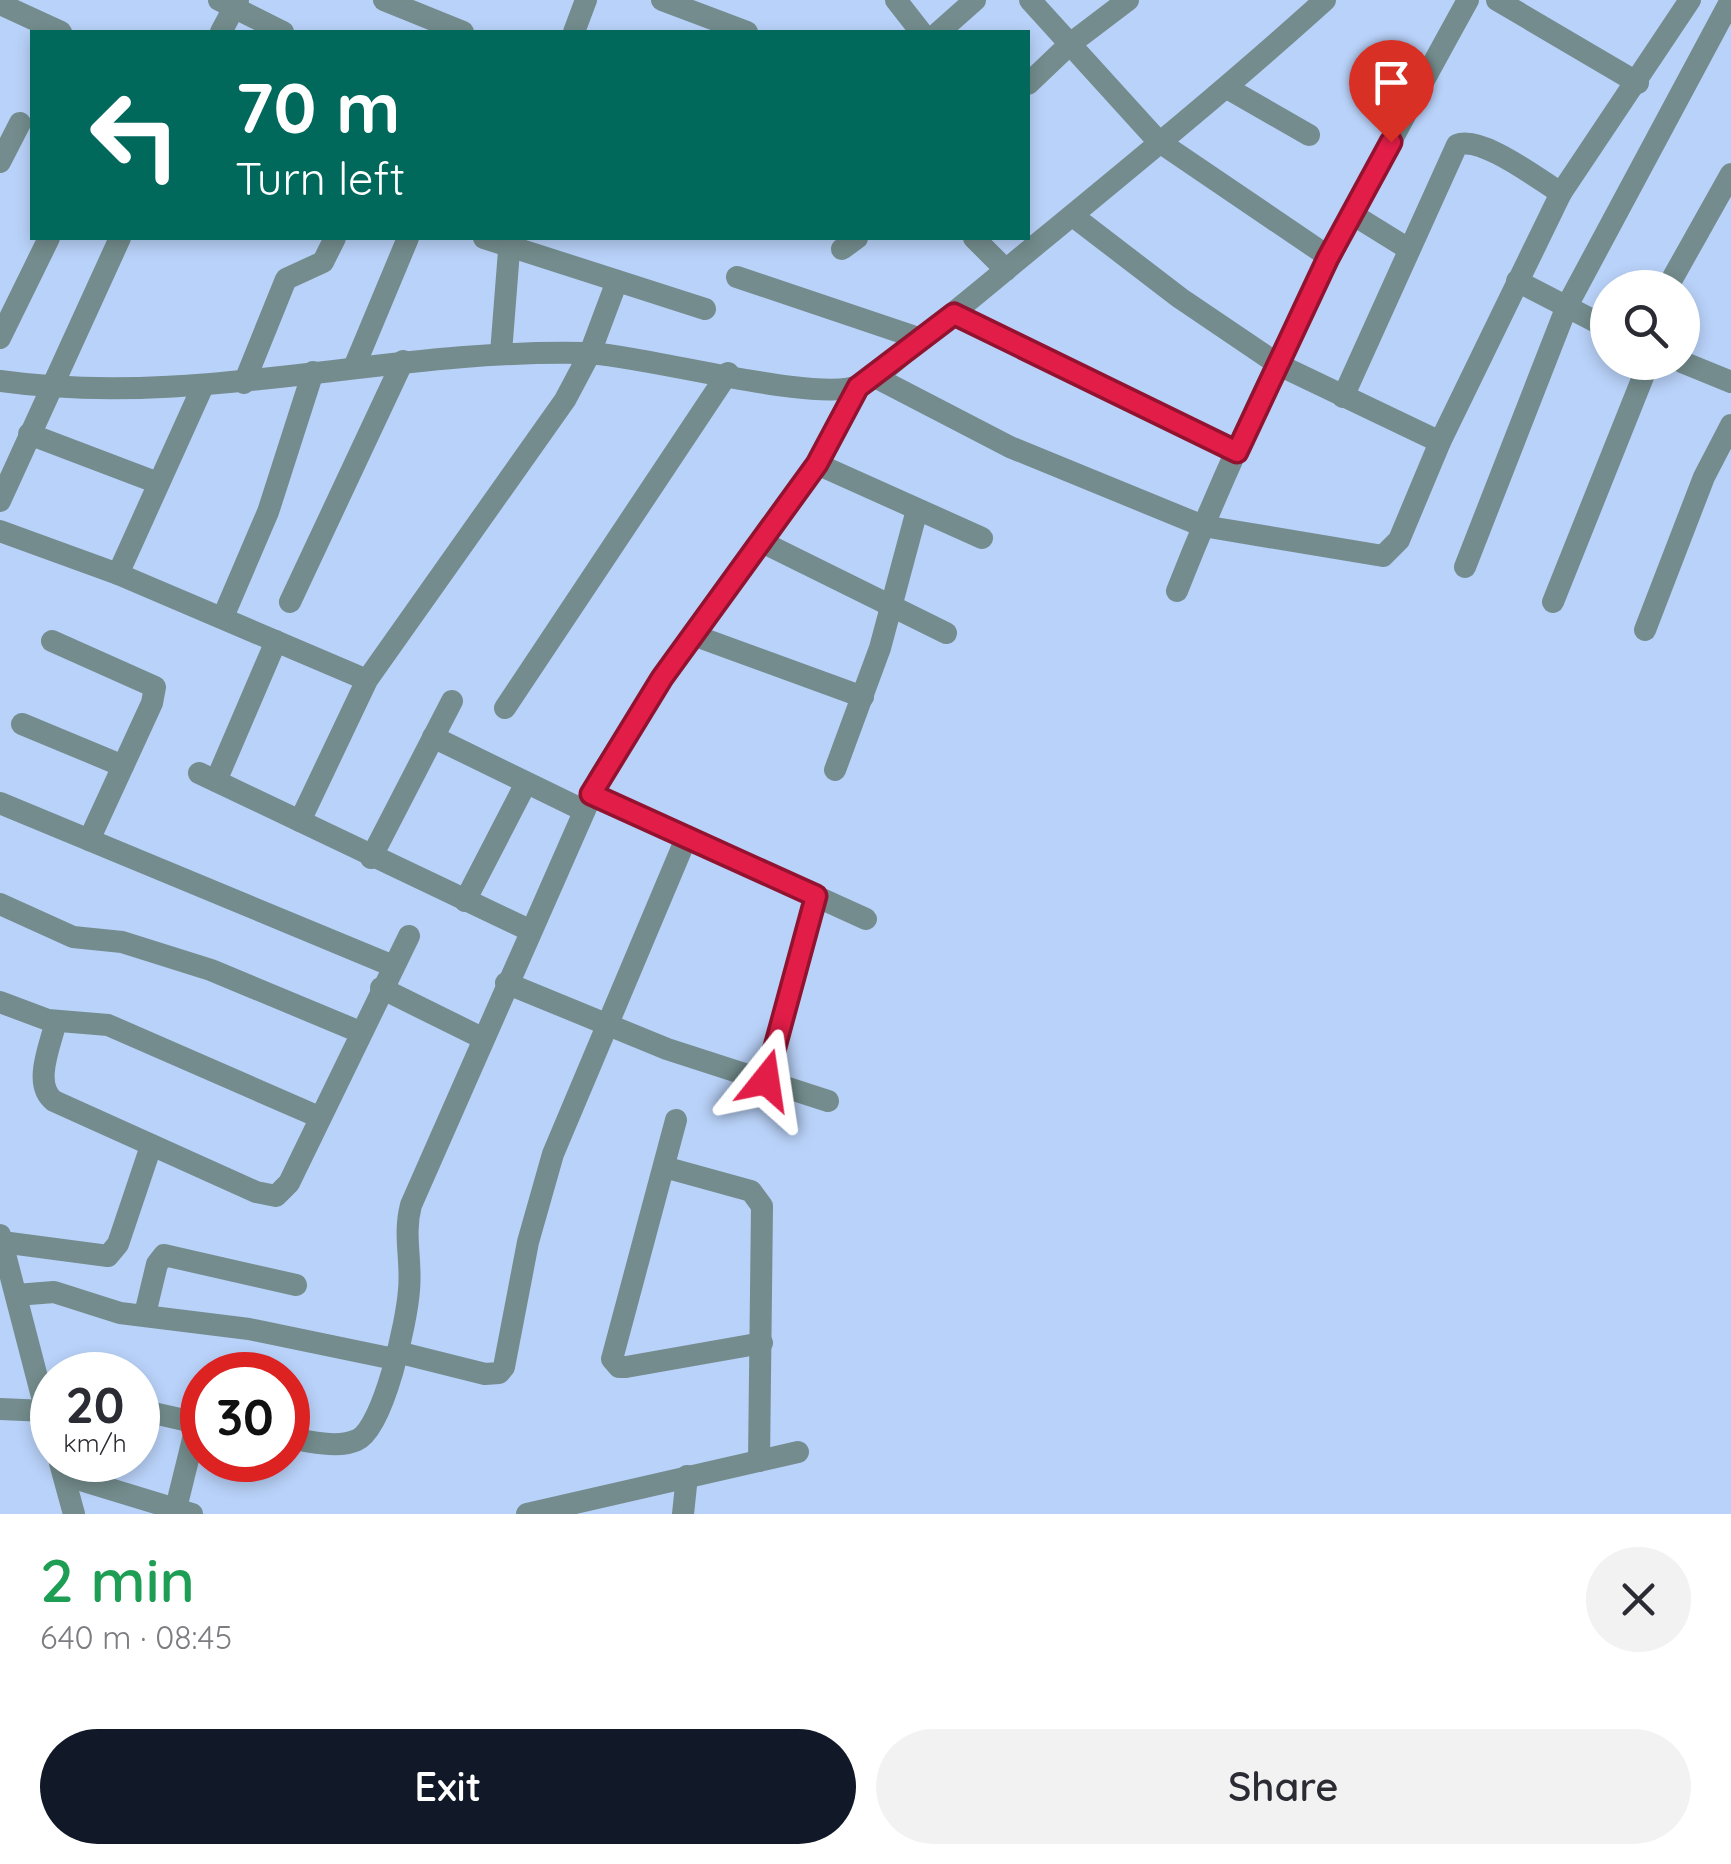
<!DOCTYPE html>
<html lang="en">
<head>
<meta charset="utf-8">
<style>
	:root { --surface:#fff; --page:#f2f2f3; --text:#2b2b33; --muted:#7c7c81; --accent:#111827 }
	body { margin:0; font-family:Quicksand,sans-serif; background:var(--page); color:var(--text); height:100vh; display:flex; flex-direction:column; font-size:38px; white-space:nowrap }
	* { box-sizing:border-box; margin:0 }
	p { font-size:32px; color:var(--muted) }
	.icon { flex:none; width:55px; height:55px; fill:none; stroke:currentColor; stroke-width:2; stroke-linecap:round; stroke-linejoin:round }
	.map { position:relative; height:1514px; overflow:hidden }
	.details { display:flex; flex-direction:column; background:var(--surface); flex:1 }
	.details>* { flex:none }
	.banner { position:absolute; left:30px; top:30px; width:1000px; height:210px; border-radius:0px; box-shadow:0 5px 15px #0003; background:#00695c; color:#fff; overflow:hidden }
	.fabs { position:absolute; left:1590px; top:270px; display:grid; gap:20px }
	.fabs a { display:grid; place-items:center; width:110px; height:110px; border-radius:50%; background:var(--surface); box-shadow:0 5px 15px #0003; font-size:50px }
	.speed { position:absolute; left:30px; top:1352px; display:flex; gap:20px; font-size:50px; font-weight:700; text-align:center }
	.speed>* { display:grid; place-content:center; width:130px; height:130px; border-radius:50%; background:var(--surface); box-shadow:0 5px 15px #0003; line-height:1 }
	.speed small { font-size:25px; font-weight:400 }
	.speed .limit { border:15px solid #d22; background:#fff; color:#111 }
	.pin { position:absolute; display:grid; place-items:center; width:85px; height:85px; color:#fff; margin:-102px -42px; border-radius:50% 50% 50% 0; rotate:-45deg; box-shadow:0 0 10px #0007 }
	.pin .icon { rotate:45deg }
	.me { position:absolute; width:110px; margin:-55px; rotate:15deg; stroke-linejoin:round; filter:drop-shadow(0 0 8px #0008) }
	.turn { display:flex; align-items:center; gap:35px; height:210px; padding:0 40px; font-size:45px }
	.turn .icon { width:130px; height:130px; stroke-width:2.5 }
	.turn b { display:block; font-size:70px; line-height:85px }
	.round { display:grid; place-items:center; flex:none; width:105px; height:105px; border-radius:52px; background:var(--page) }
	.summary { display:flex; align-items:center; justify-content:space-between; height:170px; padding:0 40px }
	h1 { font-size:60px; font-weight:600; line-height:75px; color:#1e9e55 }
	.cta { display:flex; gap:20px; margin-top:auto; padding:20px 40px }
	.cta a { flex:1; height:115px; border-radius:60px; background:var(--accent); color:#fff; font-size:40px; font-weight:600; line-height:115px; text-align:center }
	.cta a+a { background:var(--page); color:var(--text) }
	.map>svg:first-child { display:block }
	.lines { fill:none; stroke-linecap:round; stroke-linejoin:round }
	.minor { stroke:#748c8d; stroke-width:22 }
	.route-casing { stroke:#92132f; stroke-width:25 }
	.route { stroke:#e11d48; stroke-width:18 }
</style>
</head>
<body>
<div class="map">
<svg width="1731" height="1514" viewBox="0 0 1731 1514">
	<rect width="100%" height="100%" fill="#b9d2f9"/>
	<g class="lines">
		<g class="minor">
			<polyline points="219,0 283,32"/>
			<polyline points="384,0 463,32"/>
			<polyline points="662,0 747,32"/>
			<polyline points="896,0 921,32"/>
			<polyline points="1030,0 1158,141 1329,257"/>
			<polyline points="1497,0 1638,83"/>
			<polyline points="0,4 61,32"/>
			<polyline points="221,32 238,0"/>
			<polyline points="574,32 586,0"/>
			<polyline points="939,32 975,0"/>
			<polyline points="1028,84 1070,44 1128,0"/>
			<polyline points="1227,88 1309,135"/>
			<polyline points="0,162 20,123"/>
			<polyline points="1352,214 1407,248"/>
			<polyline points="1073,216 1180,298 1279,365 1440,442"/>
			<polyline points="484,238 705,309"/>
			<polyline points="974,238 1006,270"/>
			<polyline points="842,249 857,238"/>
			<polyline points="737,277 921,339"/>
			<polyline points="1517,281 1608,328"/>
			<polyline points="1667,288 1731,174"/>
			<polyline points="955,314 1237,452"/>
			<polyline points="0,338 49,238"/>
			<polyline points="501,353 510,238"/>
			<polyline points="1682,362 1731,382"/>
			<polyline points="355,365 408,238"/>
			<polyline points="875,377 1010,447 1203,526 1383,556 1399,540 1440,442 1561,193 1690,0"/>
			<path d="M0,381c197,28 389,-33 586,-28 59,2 234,52 275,32 20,-9 37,-27 54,-41 31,-25 62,-50 93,-76 107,-88 214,-175 317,-268"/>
			<polyline points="244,383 286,279 323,262 335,238"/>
			<path d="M1343,397l114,-252c24,-10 81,34 104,48"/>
			<polyline points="29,434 158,483"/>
			<polyline points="817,464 982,538"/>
			<polyline points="0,501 120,238"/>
			<polyline points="0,531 118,574 367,680"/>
			<polyline points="762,542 946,633"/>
			<polyline points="1465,567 1567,306 1731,0"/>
			<polyline points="118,574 202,388"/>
			<path d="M1177,591c80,-204 185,-399 291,-591"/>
			<polyline points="290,602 403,361"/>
			<polyline points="1553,602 1649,362"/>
			<polyline points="223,617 268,512 313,372"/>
			<polyline points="1645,630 1704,477 1731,425"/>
			<polyline points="693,635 863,697"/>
			<polyline points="52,641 155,687 152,703 89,840"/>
			<polyline points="505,708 728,373"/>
			<polyline points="22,724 123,766"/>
			<polyline points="433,737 583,810"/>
			<polyline points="835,770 880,648 917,510"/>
			<polyline points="199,773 529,930"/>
			<polyline points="216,781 276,641"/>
			<polyline points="591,794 866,919"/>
			<polyline points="0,803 393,966"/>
			<polyline points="300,821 367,680 565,400 590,353 617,281"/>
			<polyline points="371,858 452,701"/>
			<polyline points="465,901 526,783"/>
			<polyline points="0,904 73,937 122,942 211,970 360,1032"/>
			<polyline points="506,983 667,1049 828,1101"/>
			<polyline points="381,988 482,1038"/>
			<polyline points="0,1002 48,1020 108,1025 319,1117"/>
			<path d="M56,1021c-5,23 -24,63 -2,80l202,91 20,4 13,-13 120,-247"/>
			<polyline points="766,1080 815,897"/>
			<polyline points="676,1120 612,1359 619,1367 626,1367 762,1343"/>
			<polyline points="664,1167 751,1191 762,1206 759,1461"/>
			<polyline points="0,1235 52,1435"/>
			<polyline points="2,1242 108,1256 118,1244 151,1146"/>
			<polyline points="16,1295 54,1292 120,1313 249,1329 394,1359"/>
			<polyline points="145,1314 157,1264 164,1255 296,1285"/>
			<polyline points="397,1352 485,1374 499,1373 504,1367 528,1242 553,1154 687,836"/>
			<polyline points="0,1409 46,1411"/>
			<polyline points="140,1410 202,1424"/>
			<path d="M288,1438c20,3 50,11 69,2 27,-12 50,-120 52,-150 3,-29 -6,-55 2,-85l188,-427 63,-100 155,-214 41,-77"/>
			<polyline points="60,1463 74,1514"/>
			<polyline points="64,1475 192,1514"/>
			<polyline points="176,1508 197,1423"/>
			<polyline points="527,1514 798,1452"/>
			<polyline points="683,1514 687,1476"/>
		</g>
	</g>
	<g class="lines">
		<defs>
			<polyline id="route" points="766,1080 816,896 591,794 662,678 817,464 858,387 954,314 1237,452 1328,258 1391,142"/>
		</defs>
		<use href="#route" class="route-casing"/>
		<use href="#route" class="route"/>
	</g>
</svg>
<div class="fabs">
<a><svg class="icon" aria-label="search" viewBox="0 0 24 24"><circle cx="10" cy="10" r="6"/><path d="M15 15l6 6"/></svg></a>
</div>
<div class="speed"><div>20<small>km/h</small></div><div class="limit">30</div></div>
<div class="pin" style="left:1391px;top:142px;background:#d93025"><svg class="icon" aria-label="arrive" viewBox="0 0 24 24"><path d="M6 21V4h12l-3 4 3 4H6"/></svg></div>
<svg class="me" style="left:766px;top:1080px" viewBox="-20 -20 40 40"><path d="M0-17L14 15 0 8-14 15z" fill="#e11d48" stroke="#fff" stroke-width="4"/></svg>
<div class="banner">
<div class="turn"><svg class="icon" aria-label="left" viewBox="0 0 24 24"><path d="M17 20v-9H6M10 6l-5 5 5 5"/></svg><div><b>70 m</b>Turn left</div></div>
</div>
</div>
<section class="details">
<div class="summary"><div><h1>2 min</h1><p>640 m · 08:45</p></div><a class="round"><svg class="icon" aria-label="close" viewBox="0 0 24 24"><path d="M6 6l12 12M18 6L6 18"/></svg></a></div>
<div class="cta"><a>Exit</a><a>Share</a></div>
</section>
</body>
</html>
